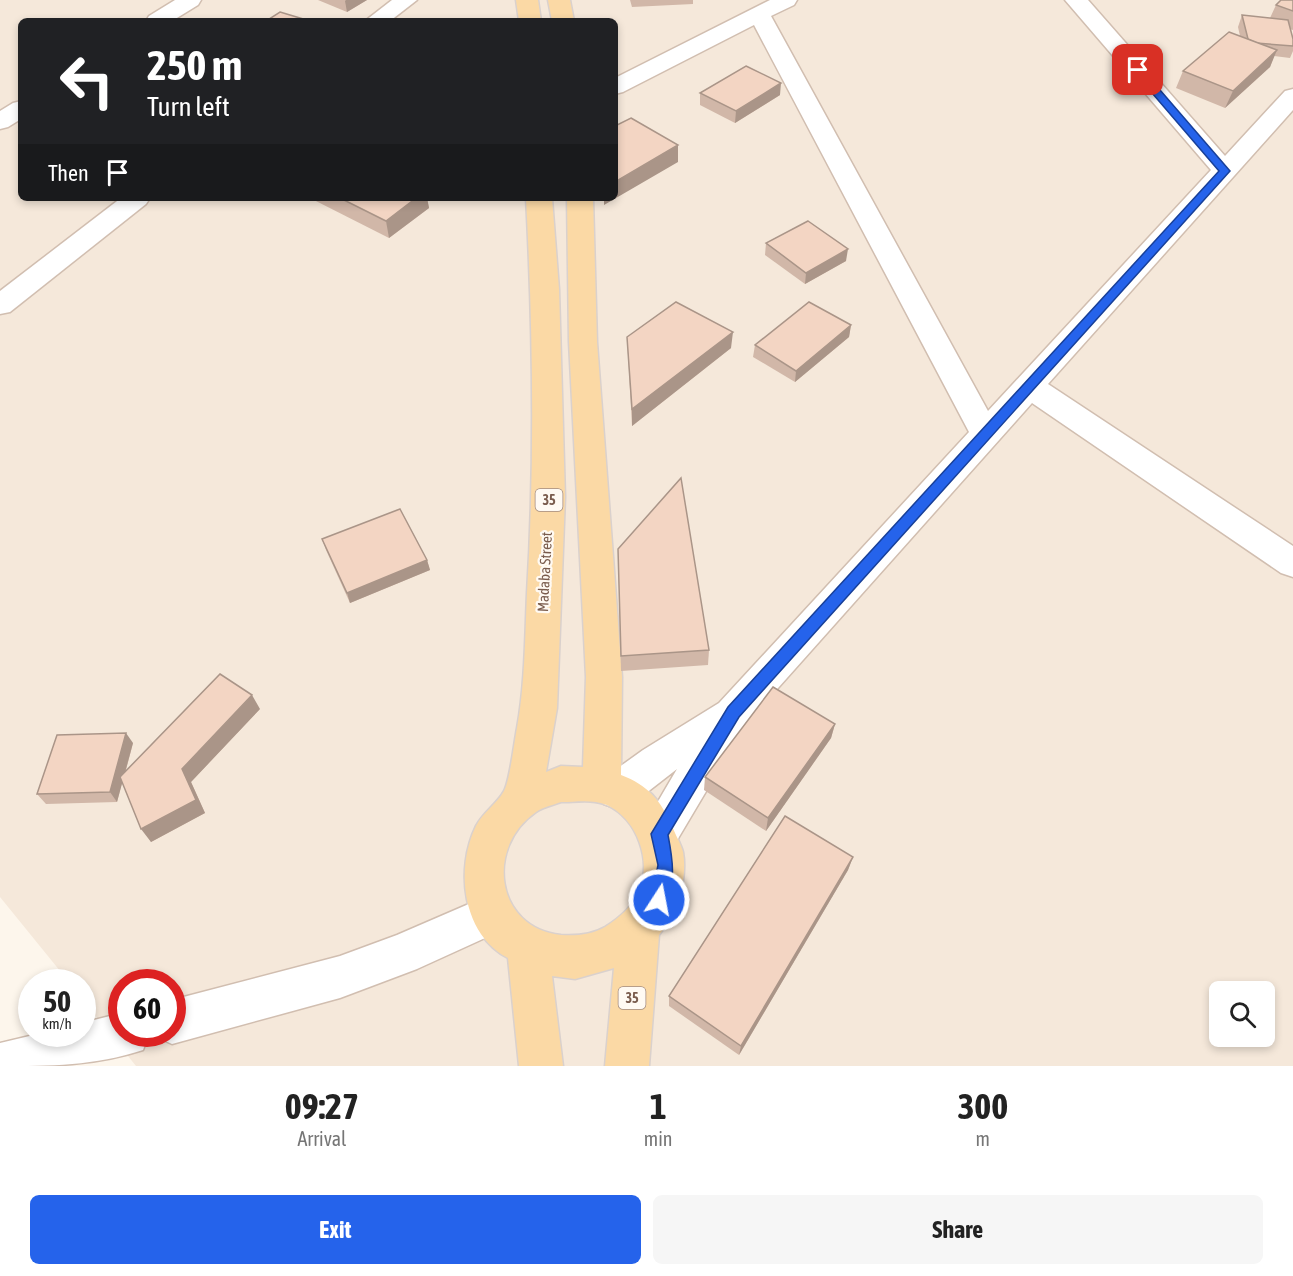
<!DOCTYPE html>
<html lang="en">
<head>
<meta charset="utf-8">
<style>
	:root { --surface:#fff; --page:#f6f6f6; --text:#222; --muted:#767676; --accent:#2563eb }
	body { margin:0; font-family:"Asap Condensed",sans-serif; background:var(--page); color:var(--text); height:100vh; display:flex; flex-direction:column; font-size:22px; white-space:nowrap }
	* { box-sizing:border-box; margin:0 }
	p { font-size:20px; color:var(--muted) }
	.icon { flex:none; width:33px; height:33px; fill:none; stroke:currentColor; stroke-width:2; stroke-linecap:round; stroke-linejoin:round }
	.map { position:relative; height:1066px; overflow:hidden }
	.side { display:flex; flex-direction:column; background:var(--surface); flex:1 }
	.side>* { flex:none }
	.hud { position:absolute; left:18px; top:18px; width:600px; height:183px; border-radius:9px; box-shadow:0 3px 9px #0003; background:#202124; color:#fff; overflow:hidden }
	.tools { position:absolute; left:1209px; top:981px; display:grid; gap:12px }
	.tools a { display:grid; place-items:center; width:66px; height:66px; border-radius:9px; background:var(--surface); box-shadow:0 3px 9px #0003; font-size:30px }
	.speed { position:absolute; left:18px; top:969px; display:flex; gap:12px; font-size:30px; font-weight:700; text-align:center }
	.speed>* { display:grid; place-content:center; width:78px; height:78px; border-radius:50%; background:var(--surface); box-shadow:0 3px 9px #0003; line-height:1 }
	.speed small { font-size:15px; font-weight:400 }
	.speed .limit { border:9px solid #d22; background:#fff; color:#111 }
	.pin { position:absolute; display:grid; place-items:center; width:51px; height:51px; color:#fff; margin:-26px; border-radius:12px; box-shadow:0 3px 9px #0006 }
	.me { position:absolute; width:66px; margin:-33px; rotate:11deg; stroke-linejoin:round; filter:drop-shadow(0 0 4px #0008) }
	.turn { display:flex; align-items:center; gap:21px; height:126px; padding:0 30px; font-size:27px }
	.turn .icon { width:78px; height:78px; stroke-width:2.5 }
	.turn b { display:block; font-size:42px; line-height:51px }
	.then { display:flex; align-items:center; height:57px; padding:0 30px; background:#0003; gap:12px; font-size:22px }
	.eta { display:flex; justify-content:space-evenly; align-items:center; height:102px; text-align:center }
	.eta b { font-size:36px; font-weight:700; line-height:42px }
	.action { display:flex; gap:12px; margin-top:auto; padding:12px 30px }
	.action a { flex:1; height:69px; border-radius:9px; background:var(--accent); color:#fff; font-size:24px; font-weight:700; line-height:69px; text-align:center }
	.action a+a { background:var(--page); color:var(--text) }
	.map>svg:first-child { display:block }
	.residential { fill:#f5e8da; fill-rule:evenodd }
	.lines { fill:none; stroke-linecap:round; stroke-linejoin:round }
	.minor-casing { stroke:#d1beb0; stroke-width:3 }
	.major-casing { stroke:#dad1cd; stroke-width:3 }
	.minor { fill:#fff; fill-rule:evenodd }
	.major { fill:#fbd9a5; fill-rule:evenodd }
	.wall { fill:#d1b7a8 }
	.shaded-wall { fill:#aa9588 }
	.building { fill:#f3d5c3; stroke:#aa9588; stroke-width:1.5 }
	.route { fill:#2563eb; stroke:#184099; stroke-width:1.5 }
	.labels { text-anchor:middle; stroke-width:4.5; stroke-linejoin:round; paint-order:stroke }
	.shield { fill:#fffaf3; stroke:#a28b7f; stroke-width:1.5 }
	.shield-label { font-size:14px; font-weight:bold; fill:#7a5c4d }
	.street-label { font-size:15px; fill:#7a5c4d; stroke:#fffaf3 }
</style>
</head>
<body>
<div class="map">
<svg width="1293" height="1066" viewBox="0 0 1293 1066">
	<rect width="100%" height="100%" fill="#fdf6ec"/>
	<path class="residential" d="M0,0h1293v1066h-1157l-53,-66 -1,-18h-13l-69,-85zM21,21h594v177h-594zM122,982h50v52h-50zM1220,992h44v44h-44z"/>
	<g class="lines">
		<defs>
			<g id="minor">
				<polygon points="175,0 201,0 198,5 172,21 146,21 149,16"/>
				<polygon points="392,0 417,0 390,21 365,21"/>
				<polygon points="770,0 797,0 794,5 771,16 988,411 1211,170 1065,0 1088,0 1225,156 1285,91 1293,89 1293,110 1048,384 1293,546 1293,577 1281,573 1032,403 746,724 673,847 659,853 645,847 639,834 677,769 632,804 618,809 604,804 599,791 604,778 643,750 719,703 969,432 754,25 623,92 615,94 615,78"/>
				<polygon points="21,101 21,119 8,127 0,129 0,111 13,103"/>
				<polygon points="121,198 150,198 146,204 10,312 0,314 0,291"/>
				<polygon points="492,894 507,900 513,914 507,928 417,969 340,998 172,1044 157,1037 155,1034 172,1034 172,1000 340,956 397,935"/>
				<path d="M122,1013v21h27l-6,16c-49,16 -92,16 -143,16v-23l38,-9h44v-11z"/>
			</g>
			<g id="major">
				<polygon points="516,0 538,0 541,21 519,21"/>
				<polygon points="548,0 570,0 574,21 552,21"/>
				<path d="M526,198h26l7,91 6,208 -8,211 -11,64 15,-6 22,1 3,-90 -17,-335 -2,-144h26l4,144 25,335 -1,98c27,10 40,26 51,51 3,8 9,18 11,26 5,28 -7,62 -24,83l-10,131h-44l9,-98 -39,11 -23,-3 11,90h-44l-11,-108c-46,-24 -53,-89 -32,-132 7,-14 21,-22 28,-35 6,-11 10,-48 13,-63 8,-44 8,-90 10,-135 8,-132 6,-263 -1,-395zM561,802c15,0 32,-3 46,3 31,15 45,56 32,86 -6,15 -21,28 -34,36 -14,8 -29,9 -44,8 -66,-7 -76,-88 -25,-123 7,-5 17,-7 25,-10z"/>
			</g>
		</defs>
		<use href="#minor" class="minor-casing"/>
		<use href="#major" class="major-casing"/>
		<use href="#minor" class="minor"/>
		<use href="#major" class="major"/>
	</g>
	<g class="wall">
		<polygon points="318,0 367,0 347,12"/>
		<polygon points="630,0 693,0 693,4 632,7"/>
		<polygon points="1293,0 1293,30 1290,29 1293,39 1293,51 1290,58 1274,56 1270,67 1225,108 1176,88 1183,71 1240,36 1238,27 1242,15 1270,18 1276,5"/>
		<polygon points="700,93 780,95 735,123 700,105"/>
		<polygon points="310,198 427,198 429,208 389,238"/>
		<polygon points="766,243 846,261 805,284 765,255"/>
		<polygon points="851,325 849,337 795,382 753,357 755,345"/>
		<polygon points="627,337 731,348 632,426"/>
		<polygon points="322,539 427,560 430,570 350,603 326,550"/>
		<polygon points="618,549 709,650 708,665 621,671"/>
		<polygon points="260,709 191,782 205,813 151,842 122,783 117,802 46,804 37,794 133,743 126,770"/>
		<polygon points="835,724 831,738 766,831 704,790 705,777"/>
		<polygon points="853,857 848,870 739,1055 669,1006 669,996"/>
	</g>
	<g class="shaded-wall">
		<polygon points="346,0 367,0 347,12 345,1"/>
		<polygon points="1277,50 1270,67 1225,108 1233,91"/>
		<polygon points="781,83 780,95 735,123 736,111"/>
		<polygon points="678,145 678,162 604,205 604,198 615,198 615,182"/>
		<polygon points="416,198 427,198 429,208 389,238 386,221"/>
		<polygon points="848,249 846,261 805,284 806,273"/>
		<polygon points="851,325 849,337 795,382 796,371"/>
		<polygon points="733,332 731,348 632,426 632,409"/>
		<polygon points="427,560 430,570 350,603 347,593"/>
		<polygon points="252,695 260,709 191,782 205,813 151,842 141,829 182,769"/>
		<polygon points="835,724 831,738 766,831 768,818"/>
		<polygon points="126,733 133,743 117,802 110,792"/>
		<polygon points="853,857 848,870 739,1055 741,1046"/>
	</g>
	<g class="building">
		<polygon points="1281,0 1293,0 1293,11 1276,5"/>
		<polygon points="280,12 310,21 266,21"/>
		<polygon points="1242,15 1288,20 1293,39 1293,46 1256,43 1248,39"/>
		<polygon points="1229,32 1277,50 1233,91 1183,71"/>
		<polygon points="746,66 781,83 736,111 700,93"/>
		<polygon points="631,118 678,145 615,182 615,126"/>
		<polygon points="340,198 416,198 386,221"/>
		<polygon points="808,221 848,249 806,273 766,243"/>
		<polygon points="676,302 733,332 632,409 627,337"/>
		<polygon points="809,302 851,325 796,371 755,345"/>
		<polygon points="681,478 709,650 621,656 618,549"/>
		<polygon points="400,509 427,560 347,593 322,539"/>
		<polygon points="220,674 252,695 182,769 196,800 141,829 120,777"/>
		<polygon points="773,687 835,724 768,818 705,777"/>
		<polygon points="126,733 110,792 37,794 57,735"/>
		<polygon points="785,816 853,857 741,1046 669,996"/>
	</g>
	<path class="route" d="M1134,68h7l89,103 -491,546 -71,118c5,26 8,46 -3,71l-6,3 -6,-3 -2,-6 7,-35 -7,-31 77,-127 491,-536 -85,-99z"/>
	<g class="labels">
		<g class="shield">
			<rect x="535.5" y="489" width="27" height="22" rx="4.5"/>
			<rect x="618.5" y="987" width="27" height="22" rx="4.5"/>
		</g>
		<g class="shield-label">
			<text x="549" y="505">35</text>
			<text x="632" y="1003">35</text>
		</g>
		<g class="street-label">
			<text transform="translate(545 572) rotate(-87)" y="5">Madaba Street</text>
		</g>
	</g>
</svg>
<div class="tools">
<a><svg class="icon" aria-label="search" viewBox="0 0 24 24"><circle cx="10" cy="10" r="6"/><path d="M15 15l6 6"/></svg></a>
</div>
<div class="speed"><div>50<small>km/h</small></div><div class="limit">60</div></div>
<div class="pin" style="left:1138px;top:70px;background:#d93025"><svg class="icon" aria-label="arrive" viewBox="0 0 24 24"><path d="M6 21V4h12l-3 4 3 4H6"/></svg></div>
<svg class="me" style="left:659px;top:900px" viewBox="-20 -20 40 40"><circle r="17" fill="#2563eb" stroke="#fff" stroke-width="3"/><path d="M0-11L8 9 0 5-8 9z" fill="#fff"/></svg>
<div class="hud">
<div class="turn"><svg class="icon" aria-label="left" viewBox="0 0 24 24"><path d="M17 20v-9H6M10 6l-5 5 5 5"/></svg><div><b>250 m</b>Turn left</div></div>
<div class="then">Then<svg class="icon" aria-label="arrive" viewBox="0 0 24 24"><path d="M6 21V4h12l-3 4 3 4H6"/></svg></div>
</div>
</div>
<section class="side">
<div class="eta">
<div><b>09:27</b><p>Arrival</p></div>
<div><b>1</b><p>min</p></div>
<div><b>300</b><p>m</p></div>
</div>
<div class="action"><a>Exit</a><a>Share</a></div>
</section>
</body>
</html>
